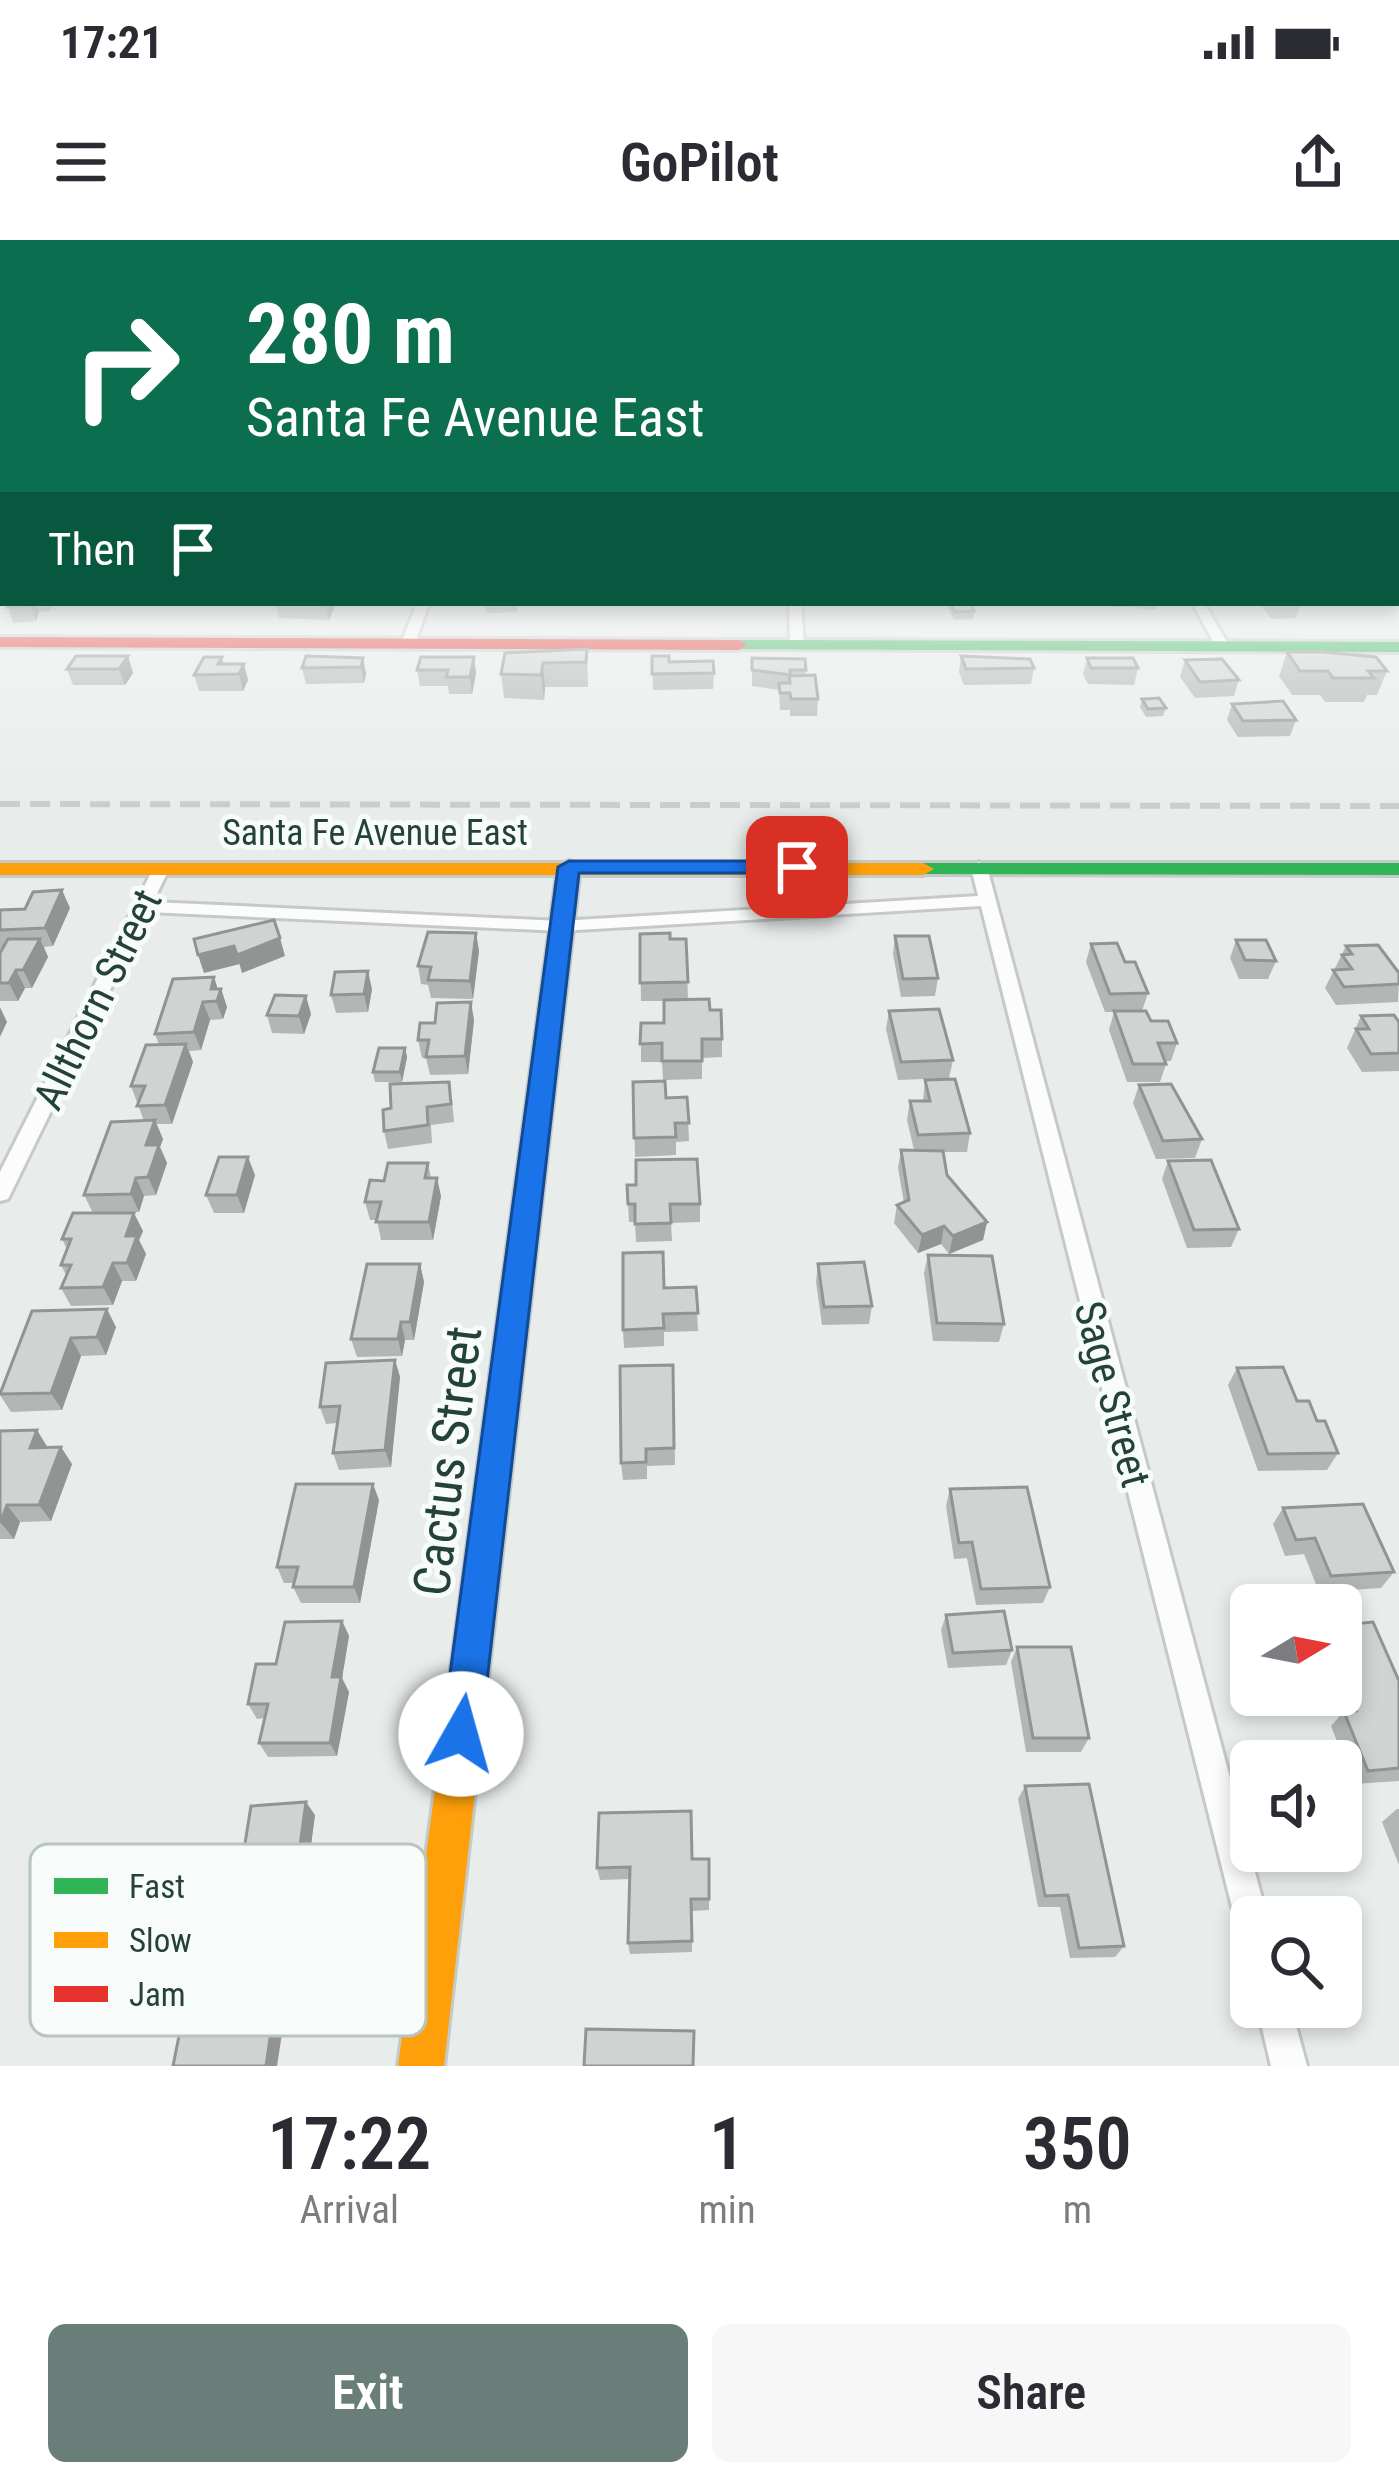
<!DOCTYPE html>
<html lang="en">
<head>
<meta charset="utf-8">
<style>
	:root { --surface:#fff; --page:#f7f7f7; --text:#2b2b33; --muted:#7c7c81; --accent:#697e78 }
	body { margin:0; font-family:"Roboto Condensed",sans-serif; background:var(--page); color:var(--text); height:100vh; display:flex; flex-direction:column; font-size:45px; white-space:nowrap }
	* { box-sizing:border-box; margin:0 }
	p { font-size:39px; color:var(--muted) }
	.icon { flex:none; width:66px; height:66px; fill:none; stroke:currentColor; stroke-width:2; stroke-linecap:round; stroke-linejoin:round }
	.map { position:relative; height:1826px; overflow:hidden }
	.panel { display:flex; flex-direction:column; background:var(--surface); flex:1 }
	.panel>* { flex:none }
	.guide { position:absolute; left:0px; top:0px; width:1401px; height:366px; box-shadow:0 6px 18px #0003; background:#0b6e4f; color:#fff; overflow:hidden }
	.needle { width:78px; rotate:80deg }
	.tools { position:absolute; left:1230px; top:1344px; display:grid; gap:24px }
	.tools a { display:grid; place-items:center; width:132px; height:132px; border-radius:18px; background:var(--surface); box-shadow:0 6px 18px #0003; font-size:60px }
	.pin { position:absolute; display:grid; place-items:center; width:102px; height:102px; color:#fff; margin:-51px; border-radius:24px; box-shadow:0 6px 18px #0006 }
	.me { position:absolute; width:132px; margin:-66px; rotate:7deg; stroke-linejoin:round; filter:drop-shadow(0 0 9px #0008) }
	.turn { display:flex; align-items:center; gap:42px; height:252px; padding:0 48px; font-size:54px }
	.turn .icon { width:156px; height:156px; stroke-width:2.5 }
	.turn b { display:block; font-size:84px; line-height:102px }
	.then { display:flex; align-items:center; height:114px; padding:0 48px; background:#0003; gap:24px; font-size:45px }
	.eta { display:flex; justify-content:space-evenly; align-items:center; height:204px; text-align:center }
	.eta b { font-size:72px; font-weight:600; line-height:84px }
	.primary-button { display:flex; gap:24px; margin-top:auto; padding:24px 48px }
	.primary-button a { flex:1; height:138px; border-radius:18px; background:var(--accent); color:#fff; font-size:48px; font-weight:600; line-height:138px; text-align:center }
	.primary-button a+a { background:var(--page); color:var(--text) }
	.status { display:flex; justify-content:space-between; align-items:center; height:84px; padding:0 60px; background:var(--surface); direction:ltr }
	.status svg { height:33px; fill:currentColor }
	header { display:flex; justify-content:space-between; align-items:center; height:156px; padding:0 48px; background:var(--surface); font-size:54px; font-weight:600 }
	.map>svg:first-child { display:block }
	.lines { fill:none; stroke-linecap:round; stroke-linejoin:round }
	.street-casing { stroke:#c5cac8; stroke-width:6 }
	.fast-casing { stroke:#c3cbc8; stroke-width:6 }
	.slow-casing { stroke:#c3cbc8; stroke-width:6 }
	.jam-casing { stroke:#c3cbc8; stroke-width:6 }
	.street { fill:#fcfcfc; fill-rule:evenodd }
	.fast { fill:#30b455; fill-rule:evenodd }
	.slow { fill:#ff9f0a; fill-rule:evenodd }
	.jam { fill:#e5322d; fill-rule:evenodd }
	.rail { stroke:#c9cdcc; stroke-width:6; stroke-dasharray:20 10; stroke-linecap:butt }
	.wall { fill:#b2b6b5 }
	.shaded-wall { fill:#919493 }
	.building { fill:#cfd4d2; stroke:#919493; stroke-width:3 }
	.route { fill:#1a73e8; stroke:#114b97; stroke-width:3 }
	.labels { text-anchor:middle; stroke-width:10; stroke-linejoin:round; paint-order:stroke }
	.far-street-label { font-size:36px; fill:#24423a; stroke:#f7fbf9 }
	.street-label { font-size:42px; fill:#24423a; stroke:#f7fbf9 }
	.near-street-label { font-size:51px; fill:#24423a; stroke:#f7fbf9 }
	.key { fill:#f7fbf9; stroke:#b8c4c0; stroke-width:3 }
	.key-label { font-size:33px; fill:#24423a }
</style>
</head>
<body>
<div class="status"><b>17:21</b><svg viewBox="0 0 49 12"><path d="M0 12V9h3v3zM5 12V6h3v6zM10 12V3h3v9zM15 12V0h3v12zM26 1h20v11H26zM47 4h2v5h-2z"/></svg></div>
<header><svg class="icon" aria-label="menu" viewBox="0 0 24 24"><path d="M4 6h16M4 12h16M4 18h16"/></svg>GoPilot<svg class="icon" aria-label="share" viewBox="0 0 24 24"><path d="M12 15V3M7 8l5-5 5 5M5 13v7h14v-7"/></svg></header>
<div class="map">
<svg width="1399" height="1826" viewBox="0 0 1399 1826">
	<rect width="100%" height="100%" fill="#e8edeb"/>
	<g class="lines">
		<defs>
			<g id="street">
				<polygon points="417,363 429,363 414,406 402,409 400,406"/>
				<polygon points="789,363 801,363 804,404 797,408 790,404"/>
				<polygon points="1192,363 1204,363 1230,407 1228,410 1218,410"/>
				<polygon points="979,622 987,627 1267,1677 1251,1677 1251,1695 1239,1691 1235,1679 981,666 560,691 148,672 11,953 8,959 0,961 0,932 155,625 167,625 169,629 153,662 560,681 978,656 971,627"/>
				<polygon points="1257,1767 1291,1767 1307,1826 1271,1826"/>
			</g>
			<g id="fast">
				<polygon points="739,400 1399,402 1399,412 733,409 733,401"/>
				<polygon points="923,623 1399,623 1399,635 915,634 915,624"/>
			</g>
			<g id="slow">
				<polygon points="0,623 923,623 934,629 923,635 0,635"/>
				<polygon points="530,931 540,934 544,941 444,1826 398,1826 516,941 520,934"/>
			</g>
			<g id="jam">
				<polygon points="0,397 739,400 747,405 739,410 0,407"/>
				<polygon points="569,621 580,627 544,941 540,948 520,948 516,941 558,627"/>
			</g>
		</defs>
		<use href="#street" class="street-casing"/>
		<use href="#fast" class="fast-casing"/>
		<use href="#slow" class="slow-casing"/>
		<use href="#jam" class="jam-casing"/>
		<use href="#street" class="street"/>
		<use href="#fast" class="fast"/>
		<use href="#slow" class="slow"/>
		<use href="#jam" class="jam"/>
		<polyline class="rail" points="0,564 1399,566"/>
	</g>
	<g class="wall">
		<polygon points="7,363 53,363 50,371 39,372 36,381 13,383"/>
		<polygon points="276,363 336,363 329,380 279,378"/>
		<polygon points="485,363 518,363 517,372 486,373"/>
		<polygon points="947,363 970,363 974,371 973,379 954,380 947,366"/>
		<polygon points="1105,363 1156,363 1154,370 1134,367 1108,367"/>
		<polygon points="1259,363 1301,363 1296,378 1272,379"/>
		<polygon points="587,409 588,447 545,447 544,460 504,458 501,434"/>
		<polygon points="1287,412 1387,431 1377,455 1367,455 1364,462 1325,462 1320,455 1292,455 1279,436"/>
		<polygon points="128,416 133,433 125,445 73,445 67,429"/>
		<polygon points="652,416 714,433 713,449 653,450"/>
		<polygon points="961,416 1034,428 1031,444 964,445 959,432"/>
		<polygon points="222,417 224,424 248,440 243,451 199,451 194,435"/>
		<polygon points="474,417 476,433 472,454 449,454 448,446 420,446 417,430"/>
		<polygon points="363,418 366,434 364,443 306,444 302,428"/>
		<polygon points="752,418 805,419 806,435 818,459 817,476 790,476 790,470 780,470 779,450 752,446"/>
		<polygon points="1087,418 1138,428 1134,445 1088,444 1083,434"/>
		<polygon points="1185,420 1239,440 1234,456 1195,458 1180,437"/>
		<polygon points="1142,459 1166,468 1163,476 1146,477 1140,467"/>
		<polygon points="1232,464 1296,480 1290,496 1238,497 1227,480"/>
		<polygon points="70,668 53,706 44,707 48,717 32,748 25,748 18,761 0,761 0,713 3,709 0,709 0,670"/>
		<polygon points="476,693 479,711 473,759 431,758 428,745 421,744 418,726"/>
		<polygon points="640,694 670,699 686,699 688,760 710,770 722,799 722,817 702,818 702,839 663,840 662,822 641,822 641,783 664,783 664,761 641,761"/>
		<polygon points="895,696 938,738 935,756 901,757 893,714"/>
		<polygon points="1236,700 1276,721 1268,739 1239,739 1230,718"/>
		<polygon points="1091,704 1125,722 1148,753 1142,771 1151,781 1177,803 1171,821 1165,821 1166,824 1160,842 1127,842 1109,790 1114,772 1105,772 1086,722"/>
		<polygon points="1346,706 1399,733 1398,762 1336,765 1325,748"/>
		<polygon points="214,737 218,749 221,749 227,767 223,779 210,780 201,810 189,811 193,822 172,884 156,884 163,899 160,907 167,923 156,955 144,956 139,972 111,973 143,991 139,1000 146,1014 136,1041 122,1041 113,1065 71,1066 61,1048 66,1035 61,1025 67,1009 62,999 93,973 84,955 144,881 131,846 159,805 155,794"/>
		<polygon points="372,749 368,772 336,773 331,755"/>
		<polygon points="889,771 953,820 949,838 898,840 886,789"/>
		<polygon points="311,774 304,794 272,793 267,775"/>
		<polygon points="1361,776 1399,782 1399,831 1362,832 1347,808"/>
		<polygon points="474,780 468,834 430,835 426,818 422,818 418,800"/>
		<polygon points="405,808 407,817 402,842 375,842 373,832"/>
		<polygon points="925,840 970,893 967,912 943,912 947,935 987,982 983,1000 949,1014 941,1004 918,1013 894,983 897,965 904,963 898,928 901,910 914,910 907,880 910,861 923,861"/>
		<polygon points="633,842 666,858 687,857 689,901 676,902 676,915 635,917"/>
		<polygon points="1139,845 1202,899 1195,918 1156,919 1133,863"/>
		<polygon points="452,860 454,882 431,885 432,903 388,909 384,891 383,870"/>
		<polygon points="1168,921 1239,989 1231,1007 1187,1008 1162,939"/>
		<polygon points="428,923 431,938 441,956 433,1000 381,1000 377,980 370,980 365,962 384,941"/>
		<polygon points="255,935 244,973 214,973 206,955"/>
		<polygon points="627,945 700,964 700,982 671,983 672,1001 636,1002 635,982 629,982"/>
		<polygon points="928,1015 1004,1084 999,1102 933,1101 924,1033"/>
		<polygon points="420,1024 424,1042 414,1100 405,1100 402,1116 357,1117 351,1099"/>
		<polygon points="818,1024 872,1066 869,1084 822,1085 816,1042"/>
		<polygon points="696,1047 698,1091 664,1092 664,1106 624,1108 623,1090 664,1048"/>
		<polygon points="32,1071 116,1087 106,1115 81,1116 62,1170 11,1172 0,1155"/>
		<polygon points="395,1120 400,1137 391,1227 339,1230 333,1213 337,1183 326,1184 320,1167"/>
		<polygon points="673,1125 675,1225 647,1226 647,1239 623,1240 621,1223"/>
		<polygon points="1237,1128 1297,1161 1317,1181 1338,1213 1327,1230 1258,1231 1228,1145"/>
		<polygon points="0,1191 48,1207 72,1224 51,1281 20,1282 14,1299 0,1299"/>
		<polygon points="950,1249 1050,1347 1043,1363 976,1365 967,1318 954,1319 946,1266"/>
		<polygon points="379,1260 360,1363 301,1363 293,1347 294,1343 284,1343 277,1327"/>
		<polygon points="1283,1268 1394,1332 1381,1348 1319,1352 1304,1314 1285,1316 1273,1284"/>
		<polygon points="946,1375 1012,1410 1006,1425 948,1428 941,1390"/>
		<polygon points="342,1381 349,1396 342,1438 349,1452 337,1516 268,1517 259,1503 265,1478 257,1479 248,1464 276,1424"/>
		<polygon points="1341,1385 1399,1441 1399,1541 1354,1544 1331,1486 1339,1477 1331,1455 1341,1455"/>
		<polygon points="1017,1407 1089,1498 1081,1512 1026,1512 1011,1422"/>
		<polygon points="1025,1546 1124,1706 1115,1717 1070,1718 1060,1667 1038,1667 1018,1559"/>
		<polygon points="1397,1569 1399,1569 1399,1625 1382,1582"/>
		<polygon points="315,1575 297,1710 215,1716 204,1705"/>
		<polygon points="692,1619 709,1619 709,1670 692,1671 692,1712 630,1714 628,1703 630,1639 600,1640 597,1628"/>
	</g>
	<g class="shaded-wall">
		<polygon points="31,363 36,363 39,372 36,381"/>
		<polygon points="327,363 336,363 329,380 326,364"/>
		<polygon points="128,416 133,433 125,445 119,429"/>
		<polygon points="474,417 476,433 472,454 470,437"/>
		<polygon points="363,418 366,434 364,443 361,427"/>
		<polygon points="543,423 545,447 544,460 541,435"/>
		<polygon points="244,424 248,440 243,451 239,434"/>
		<polygon points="62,650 70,668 53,706 45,688"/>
		<polygon points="476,693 479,711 473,759 470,741"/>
		<polygon points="280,698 285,716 242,733 237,715"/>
		<polygon points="40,699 48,717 32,748 23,730"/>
		<polygon points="234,706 240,724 204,733 198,715"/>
		<polygon points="16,730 25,748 18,761 9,743"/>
		<polygon points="368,731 372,749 368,772 364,754"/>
		<polygon points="214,737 219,754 221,749 227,767 223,779 211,749"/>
		<polygon points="306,756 311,774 304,794 299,776"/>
		<polygon points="203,762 210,780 201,810 194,792"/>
		<polygon points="471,762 474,780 468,834 465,816"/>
		<polygon points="0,767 7,782 0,797"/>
		<polygon points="186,804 193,822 172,884 165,865"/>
		<polygon points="405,808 407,817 402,842 400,832"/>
		<polygon points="155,880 163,899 160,907 167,923 156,955 148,937 146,905"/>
		<polygon points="248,917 255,935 244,973 237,955"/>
		<polygon points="136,938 144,956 139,972 131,954"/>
		<polygon points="437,938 441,956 433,1000 429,982"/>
		<polygon points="134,973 143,991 139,1000 146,1014 136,1041 127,1023 126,996"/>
		<polygon points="987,982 983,1000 949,1014 953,996"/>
		<polygon points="944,986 941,1004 918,1013 922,995"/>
		<polygon points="113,1023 122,1041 113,1065 103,1047"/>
		<polygon points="420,1024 424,1042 414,1100 410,1082"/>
		<polygon points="107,1069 116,1087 106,1115 97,1097"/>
		<polygon points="401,1082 405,1100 402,1116 398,1099"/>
		<polygon points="71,1098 81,1116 62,1170 51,1153"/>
		<polygon points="395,1120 400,1137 391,1227 385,1210"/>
		<polygon points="37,1190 48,1208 30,1208"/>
		<polygon points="61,1207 72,1224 51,1281 39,1265"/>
		<polygon points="373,1244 379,1260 360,1363 354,1347"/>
		<polygon points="7,1265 20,1282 14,1299 1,1283"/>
		<polygon points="342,1381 349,1396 342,1438 349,1452 337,1516 330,1503 332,1437"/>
		<polygon points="306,1562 315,1575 297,1710 287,1700"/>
		<polygon points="273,1778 283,1787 277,1826 266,1826"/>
	</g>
	<g class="building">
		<polygon points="7,363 31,363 30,365 7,367"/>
		<polygon points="950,363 970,363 974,371 955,372"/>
		<polygon points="587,409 586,422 543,423 541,435 501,434 505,413"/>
		<polygon points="1287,412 1323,412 1376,417 1387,431 1368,431 1374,438 1333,438 1328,431 1300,431"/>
		<polygon points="76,416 128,416 119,429 67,429"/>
		<polygon points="306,416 363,418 361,427 302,428"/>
		<polygon points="652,416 669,416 669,422 713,421 714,433 652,434"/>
		<polygon points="961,416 1030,419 1034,428 966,429"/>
		<polygon points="204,417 222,417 218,424 244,424 239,434 194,435"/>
		<polygon points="421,417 474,417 470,437 446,437 448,430 417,430"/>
		<polygon points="752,418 805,419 806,430 790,430 791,435 752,430"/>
		<polygon points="1087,418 1133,418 1138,428 1091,428"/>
		<polygon points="1222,419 1239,440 1200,442 1185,420"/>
		<polygon points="815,435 818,459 791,459 790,453 780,453 779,443 790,443 789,436"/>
		<polygon points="1159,458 1166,468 1148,469 1142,459"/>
		<polygon points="1283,461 1296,480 1243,481 1232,464"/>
		<polygon points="62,650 45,688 0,690 0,670 25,669 33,652"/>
		<polygon points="274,680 280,698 237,715 234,706 198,715 194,699"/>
		<polygon points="428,692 476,693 470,741 428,740 431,727 418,726"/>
		<polygon points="670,693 670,699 686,699 688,742 640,743 640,694"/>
		<polygon points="895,696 929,696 938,738 903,739"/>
		<polygon points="8,699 40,699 23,730 16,730 9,743 0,743 0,713"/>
		<polygon points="1236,700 1266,700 1276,721 1245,720"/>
		<polygon points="1117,703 1125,722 1135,722 1148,753 1110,754 1091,704"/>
		<polygon points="1378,705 1399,733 1399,744 1344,747 1333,730 1352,729 1342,715 1352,714 1346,706"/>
		<polygon points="368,731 364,754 331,755 335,732"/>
		<polygon points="214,737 211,749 221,749 217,761 203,762 194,792 155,794 173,739"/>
		<polygon points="275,755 306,756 299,776 267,775"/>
		<polygon points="709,759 710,770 721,770 722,799 702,799 702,821 662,821 662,803 640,804 641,783 664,783 664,760"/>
		<polygon points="471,762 465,816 426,817 429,800 418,800 420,783 435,783 437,763"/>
		<polygon points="939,769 953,820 901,822 889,771"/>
		<polygon points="1114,771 1146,771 1151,781 1168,781 1177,803 1158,803 1166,824 1133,824"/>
		<polygon points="1394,775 1399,782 1399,813 1371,814 1356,789 1369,789 1361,776"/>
		<polygon points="186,804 165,865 137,866 145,846 131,846 146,805"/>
		<polygon points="379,808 405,808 400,832 373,832"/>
		<polygon points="955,839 970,893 918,895 910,861 930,861 925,840"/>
		<polygon points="665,841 666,858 687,857 689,883 675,883 676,897 634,898 633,842"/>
		<polygon points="449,842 451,864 427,867 428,885 384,891 383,870 391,868 390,844"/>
		<polygon points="1171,844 1202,899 1163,901 1139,845"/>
		<polygon points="155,880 146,905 159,905 148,937 136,938 131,954 84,955 111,882"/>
		<polygon points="901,910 943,911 947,935 987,982 953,996 944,986 922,995 897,965 909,960"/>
		<polygon points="219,917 248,917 237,955 206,955"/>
		<polygon points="697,919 700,964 670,964 671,983 635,984 635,964 628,964 627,945 636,945 636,920"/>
		<polygon points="1211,920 1239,989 1194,990 1168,921"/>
		<polygon points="388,923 428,923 425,938 437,938 429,982 376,982 381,962 365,962 370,940 384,941"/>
		<polygon points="73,973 134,973 126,996 137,996 127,1023 113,1023 103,1047 61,1048 71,1025 61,1025 71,999 62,999"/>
		<polygon points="663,1012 664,1048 696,1047 698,1073 663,1074 664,1088 623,1090 623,1013"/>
		<polygon points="928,1015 992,1016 1004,1084 937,1083"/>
		<polygon points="864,1022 872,1066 824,1067 818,1024"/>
		<polygon points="367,1024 420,1024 410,1082 401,1082 398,1099 351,1099"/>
		<polygon points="107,1069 97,1097 71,1098 51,1153 0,1154 32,1071"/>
		<polygon points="395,1120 385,1210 333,1213 340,1166 320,1167 326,1123"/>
		<polygon points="673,1125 674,1208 646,1209 646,1222 621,1223 620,1126"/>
		<polygon points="1283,1127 1297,1161 1309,1161 1317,1181 1325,1181 1338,1213 1268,1214 1237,1128"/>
		<polygon points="37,1190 30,1208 61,1207 39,1265 7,1265 0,1283 0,1191"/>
		<polygon points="296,1244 373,1244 354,1347 293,1347 298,1327 277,1327"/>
		<polygon points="1027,1247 1050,1347 981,1349 972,1302 959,1303 950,1249"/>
		<polygon points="1363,1264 1394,1332 1331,1336 1315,1298 1296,1300 1283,1268"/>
		<polygon points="1004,1371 1012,1410 953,1413 946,1375"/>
		<polygon points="342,1381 332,1437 341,1437 330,1503 259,1503 268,1464 248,1464 256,1424 276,1424 285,1382"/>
		<polygon points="1373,1382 1399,1441 1399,1528 1368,1531 1344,1472 1356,1471 1341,1435 1341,1385"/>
		<polygon points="1017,1407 1071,1407 1089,1498 1033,1498"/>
		<polygon points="1089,1544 1124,1706 1079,1708 1068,1655 1045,1656 1025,1546"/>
		<polygon points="306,1562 287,1700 204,1705 219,1617 243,1616 251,1566"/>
		<polygon points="691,1571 692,1619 709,1619 709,1659 691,1659 692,1701 628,1703 630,1627 597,1628 599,1573"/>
		<polygon points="273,1778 266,1826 173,1826 182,1781"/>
		<polygon points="586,1789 694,1791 693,1826 584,1826"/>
	</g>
	<linearGradient id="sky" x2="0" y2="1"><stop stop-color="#8fc1e3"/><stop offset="0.55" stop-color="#f5f7f6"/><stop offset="1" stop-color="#f5f7f6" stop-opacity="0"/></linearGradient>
	<rect width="1399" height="568" fill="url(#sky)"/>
	<polygon class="route" points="569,621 797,621 808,627 797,633 579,633 481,1494 475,1507 461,1513 448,1507 442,1494 558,627"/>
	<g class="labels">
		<g class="far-street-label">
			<text x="375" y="605">Santa Fe Avenue East</text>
		</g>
		<g class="street-label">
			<text transform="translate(97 759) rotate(-64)" y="15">Allthorn Street</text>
			<text transform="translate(1113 1154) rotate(75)" y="15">Sage Street</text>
		</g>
		<g class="near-street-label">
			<text transform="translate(447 1221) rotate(-83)" y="18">Cactus Street</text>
		</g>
	</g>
	<rect x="30" y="1604" width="396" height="192" rx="18" class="key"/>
	<rect x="54" y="1638" width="54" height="16" fill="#30b455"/>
	<rect x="54" y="1692" width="54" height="16" fill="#ff9f0a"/>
	<rect x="54" y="1746" width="54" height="16" fill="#e5322d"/>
	<g class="key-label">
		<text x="129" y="1658">Fast</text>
		<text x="129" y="1712">Slow</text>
		<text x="129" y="1766">Jam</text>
	</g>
</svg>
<div class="tools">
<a><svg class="needle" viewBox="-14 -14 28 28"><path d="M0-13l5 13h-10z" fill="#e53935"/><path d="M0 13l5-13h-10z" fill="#7c7c81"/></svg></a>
<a><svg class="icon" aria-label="sound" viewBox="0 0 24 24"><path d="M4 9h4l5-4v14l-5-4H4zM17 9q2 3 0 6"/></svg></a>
<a><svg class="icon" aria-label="search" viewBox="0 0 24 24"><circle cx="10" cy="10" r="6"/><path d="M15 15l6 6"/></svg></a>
</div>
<div class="pin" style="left:797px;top:627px;background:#d93025"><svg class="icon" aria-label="arrive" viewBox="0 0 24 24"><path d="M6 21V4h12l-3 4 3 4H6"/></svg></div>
<svg class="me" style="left:461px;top:1494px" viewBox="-20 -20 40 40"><circle r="19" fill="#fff"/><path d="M0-13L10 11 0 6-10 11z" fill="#1a73e8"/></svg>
<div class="guide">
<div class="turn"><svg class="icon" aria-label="right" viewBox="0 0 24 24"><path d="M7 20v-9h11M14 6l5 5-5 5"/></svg><div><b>280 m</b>Santa Fe Avenue East</div></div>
<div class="then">Then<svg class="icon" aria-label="arrive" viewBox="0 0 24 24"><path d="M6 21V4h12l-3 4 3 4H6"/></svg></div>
</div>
</div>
<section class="panel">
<div class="eta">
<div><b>17:22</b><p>Arrival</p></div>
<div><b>1</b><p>min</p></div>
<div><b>350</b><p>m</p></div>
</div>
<div class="primary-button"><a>Exit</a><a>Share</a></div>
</section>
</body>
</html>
